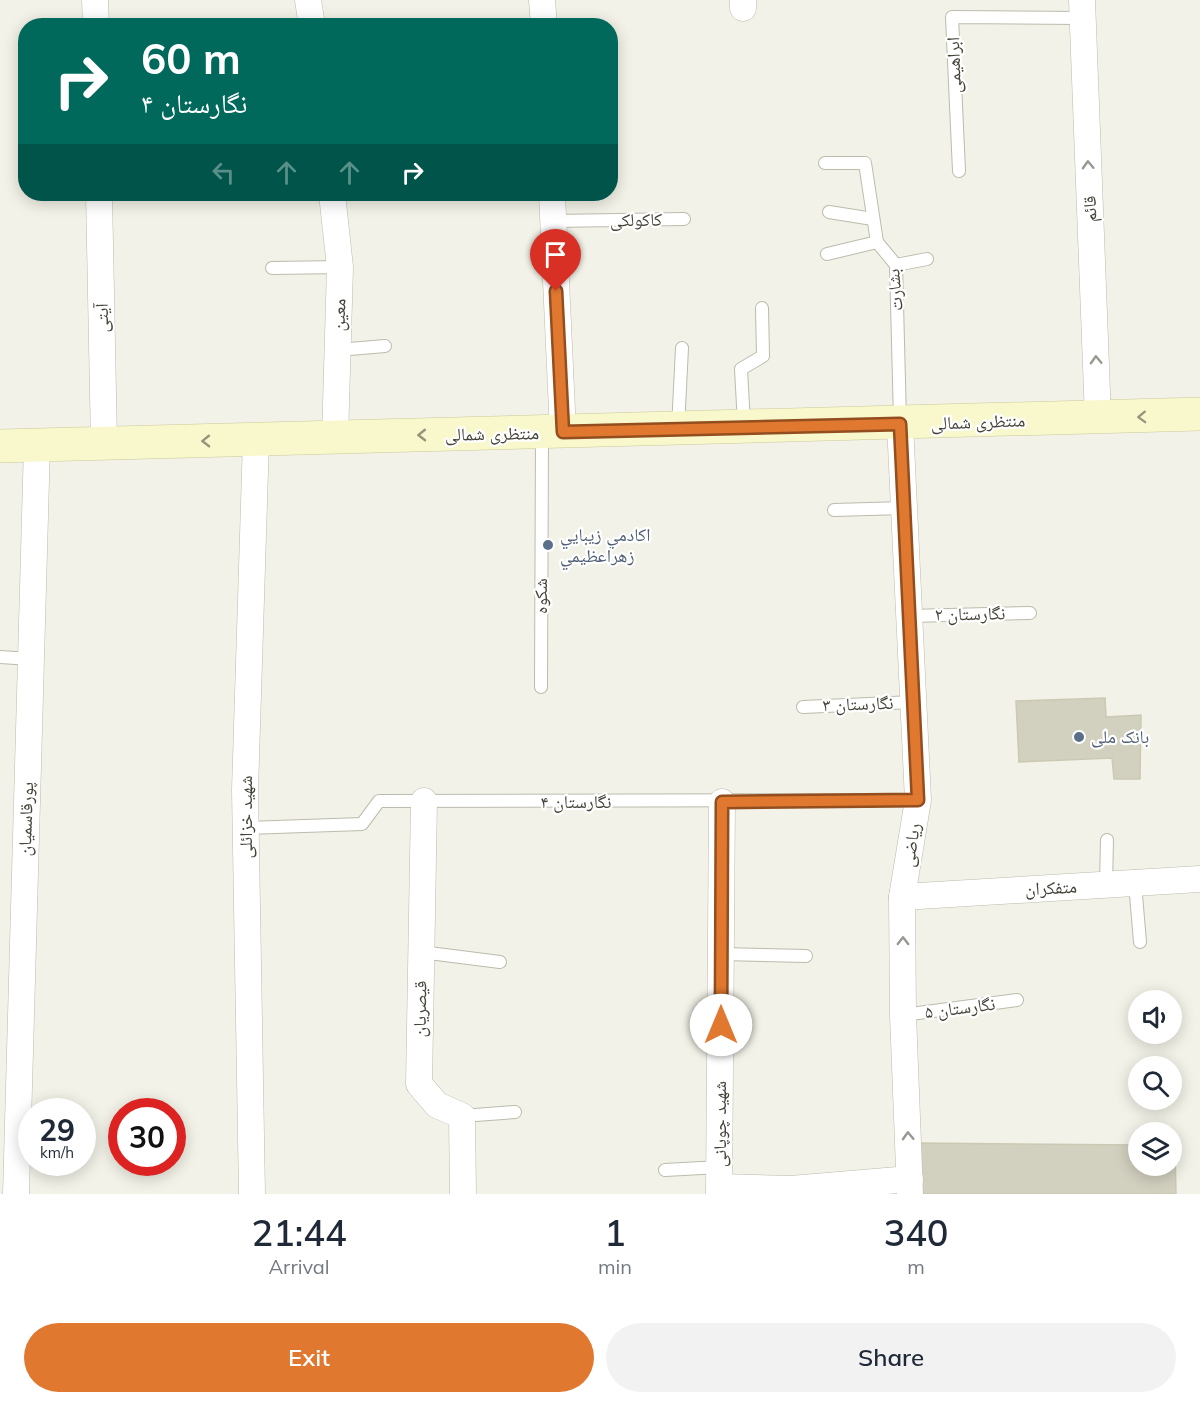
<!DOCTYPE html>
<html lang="en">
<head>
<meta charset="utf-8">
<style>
	:root { --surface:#fff; --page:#f2f2f3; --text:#1f2937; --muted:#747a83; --accent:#e17830 }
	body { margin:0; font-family:Mulish,"Noto Naskh Arabic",sans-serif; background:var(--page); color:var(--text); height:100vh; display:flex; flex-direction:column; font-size:22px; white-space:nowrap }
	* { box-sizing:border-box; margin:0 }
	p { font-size:20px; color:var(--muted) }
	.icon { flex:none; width:33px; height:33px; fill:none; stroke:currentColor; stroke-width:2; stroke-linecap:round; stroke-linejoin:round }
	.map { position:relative; height:1194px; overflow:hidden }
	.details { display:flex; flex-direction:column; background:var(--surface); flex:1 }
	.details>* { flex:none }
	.hud { position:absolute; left:18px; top:18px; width:600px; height:183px; border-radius:24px; box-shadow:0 3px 15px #0003; background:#00695c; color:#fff; overflow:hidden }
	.buttons { position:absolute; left:1128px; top:990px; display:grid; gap:12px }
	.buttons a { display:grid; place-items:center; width:54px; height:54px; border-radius:50%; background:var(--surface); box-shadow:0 3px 15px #0003; font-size:30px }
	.speed { position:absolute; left:18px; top:1098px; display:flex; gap:12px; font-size:30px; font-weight:700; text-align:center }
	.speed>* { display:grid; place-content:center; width:78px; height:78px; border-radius:50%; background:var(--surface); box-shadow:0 3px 15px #0003; line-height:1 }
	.speed small { font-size:15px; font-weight:400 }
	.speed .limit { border:9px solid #d22; background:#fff; color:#111 }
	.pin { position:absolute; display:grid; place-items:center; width:51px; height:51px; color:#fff; margin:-62px -26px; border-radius:50% 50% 50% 0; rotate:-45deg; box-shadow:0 0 6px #0007 }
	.pin .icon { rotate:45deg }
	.me { position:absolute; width:66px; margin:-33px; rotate:0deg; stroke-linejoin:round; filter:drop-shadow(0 0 4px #0008) }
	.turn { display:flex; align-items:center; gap:21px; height:126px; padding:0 24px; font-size:27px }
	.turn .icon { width:78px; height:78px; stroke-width:2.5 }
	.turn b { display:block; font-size:42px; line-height:51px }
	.lanes { display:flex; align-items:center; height:57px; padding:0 24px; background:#0003; justify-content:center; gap:30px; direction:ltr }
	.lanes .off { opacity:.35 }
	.eta { display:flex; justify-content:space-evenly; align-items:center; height:102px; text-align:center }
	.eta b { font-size:36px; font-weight:600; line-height:42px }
	.button { display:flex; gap:12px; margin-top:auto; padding:12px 24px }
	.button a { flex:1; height:69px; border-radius:36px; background:var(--accent); color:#fff; font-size:24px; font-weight:600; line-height:69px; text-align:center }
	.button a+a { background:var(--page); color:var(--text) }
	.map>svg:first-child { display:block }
	.building { fill:#d2d0bf; stroke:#ccc9b3; stroke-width:1.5 }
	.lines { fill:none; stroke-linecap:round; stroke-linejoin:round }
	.service-casing { stroke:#bcbbac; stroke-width:14 }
	.minor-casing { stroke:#bcbbac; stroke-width:27 }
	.secondary-casing { stroke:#cac99b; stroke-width:34 }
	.service { stroke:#fff; stroke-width:12 }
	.minor { stroke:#fff; stroke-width:26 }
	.secondary { stroke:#f8f8cc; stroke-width:33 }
	.oneway { stroke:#999892 }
	.oneway2 { stroke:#96947b }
	.route-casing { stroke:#924e1f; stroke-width:15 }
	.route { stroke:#e17830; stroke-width:10 }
	.service-dot { fill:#5c6f8a; stroke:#fff; stroke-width:2 }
	.labels { text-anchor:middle; stroke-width:4.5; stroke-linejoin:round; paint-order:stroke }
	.street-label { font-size:18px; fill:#454338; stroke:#fff }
	.service-label { font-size:18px; fill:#4e5e75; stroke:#fff; text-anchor:start }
</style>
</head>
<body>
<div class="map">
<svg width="1200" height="1194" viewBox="0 0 1200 1194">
	<rect width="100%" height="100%" fill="#f2f2e8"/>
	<g class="building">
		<polygon points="1105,698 1106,717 1141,715 1140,779 1114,779 1112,758 1019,762 1016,701"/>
		<polygon points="918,1143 1138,1145 1138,1166 1172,1166 1172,1146 1175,1146 1176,1194 920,1194"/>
	</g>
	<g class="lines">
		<defs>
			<g id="service">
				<polyline points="825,163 865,163 877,242 896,265 900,420"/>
				<polyline points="959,171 952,17 1082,18"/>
				<polyline points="829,212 873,219"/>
				<polyline points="553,221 684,219"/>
				<polyline points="827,254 877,242"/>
				<polyline points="896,265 927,259"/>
				<polyline points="272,268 340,267"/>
				<polyline points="338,350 385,346"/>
				<polyline points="744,424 741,369 763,356 762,308"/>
				<polyline points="678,428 682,348"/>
				<polyline points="834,510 904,508"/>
				<polyline points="909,616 1030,613"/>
				<polyline points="0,657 31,659"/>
				<polyline points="541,687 542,434"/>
				<polyline points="803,707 913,702"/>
				<polyline points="246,828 362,824 379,801 918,800"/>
				<polyline points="1135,883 1140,942"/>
				<polyline points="1106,885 1107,840"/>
				<polyline points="421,952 500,962"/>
				<polyline points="721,954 806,956"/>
				<polyline points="903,1015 1017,1000"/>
				<polyline points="462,1116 515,1112"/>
				<polyline points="665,1170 720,1167"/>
			</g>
			<g id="minor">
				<polyline points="95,0 96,26"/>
				<polyline points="308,0 312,26"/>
				<polyline points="542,0 544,26"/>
				<polyline points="1082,0 1098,418"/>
				<polyline points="743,8 743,0"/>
				<polyline points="99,194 104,443"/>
				<polyline points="332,194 340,267 335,438"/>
				<polyline points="552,194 563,432"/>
				<polyline points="900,424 918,800 902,897 903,1015 910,1194"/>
				<polyline points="424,801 419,1084 437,1105 462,1116 463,1194"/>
				<polyline points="902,897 1200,879"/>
				<polyline points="720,1187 791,1189 910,1179"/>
				<polyline points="16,1194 37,445"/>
				<polyline points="252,1194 245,790 256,440"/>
				<polyline points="719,1194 722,802"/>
			</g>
			<polyline id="secondary" points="0,446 1200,414"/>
		</defs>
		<use href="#service" class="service-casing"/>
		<use href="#minor" class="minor-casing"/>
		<use href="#secondary" class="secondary-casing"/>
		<use href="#service" class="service"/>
		<use href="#minor" class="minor"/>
		<use href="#secondary" class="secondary"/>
	</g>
	<defs><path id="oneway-chevron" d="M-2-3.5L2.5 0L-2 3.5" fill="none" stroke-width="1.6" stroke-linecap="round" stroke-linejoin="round" transform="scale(1.5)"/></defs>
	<g class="oneway">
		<use href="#oneway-chevron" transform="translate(1088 165) rotate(-92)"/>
		<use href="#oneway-chevron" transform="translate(1096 360) rotate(-92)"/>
		<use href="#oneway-chevron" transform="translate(903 941) rotate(-90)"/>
		<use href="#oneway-chevron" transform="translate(908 1136) rotate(-92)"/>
	</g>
	<g class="oneway2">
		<use href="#oneway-chevron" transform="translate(1142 417) rotate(178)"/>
		<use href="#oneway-chevron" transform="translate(422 435) rotate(179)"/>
		<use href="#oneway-chevron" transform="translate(206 441) rotate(179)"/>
	</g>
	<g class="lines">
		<defs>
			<polyline id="route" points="556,291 563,432 900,424 918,800 722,802 721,1025"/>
		</defs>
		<use href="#route" class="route-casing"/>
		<use href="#route" class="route"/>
	</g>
	<g class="service-dot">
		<circle cx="548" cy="545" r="6"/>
		<circle cx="1079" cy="737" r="6"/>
	</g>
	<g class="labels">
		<g class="street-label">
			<text transform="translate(954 65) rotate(-92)" y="6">ابراهیمی</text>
			<text transform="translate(1090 209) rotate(-92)" y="6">قائم</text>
			<text transform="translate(636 220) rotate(-1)" y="6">کاکولکی</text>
			<text transform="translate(895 290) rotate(-95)" y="6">بشارت</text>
			<text transform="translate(339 315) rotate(-88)" y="6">معین</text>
			<text transform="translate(102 318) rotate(-91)" y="6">آیتی</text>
			<text transform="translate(978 422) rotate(-2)" y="6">منتظری شمالی</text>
			<text transform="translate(492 434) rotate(-1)" y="6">منتظری شمالی</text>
			<text transform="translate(541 596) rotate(-90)" y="6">شکوه</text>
			<text transform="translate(970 614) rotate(-1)" y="6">نگارستان ۲</text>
			<text transform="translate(858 704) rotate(-2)" y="6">نگارستان ۳</text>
			<text x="576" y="808">نگارستان ۴</text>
			<text transform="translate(246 817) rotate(-90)" y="6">شهید خزائلی</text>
			<text transform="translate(26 819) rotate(-88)" y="6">پورقاسمیان</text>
			<text transform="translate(911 845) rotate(-81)" y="6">ریاضی</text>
			<text transform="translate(1051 888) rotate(-3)" y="6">متفکران</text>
			<text transform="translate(960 1008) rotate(-7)" y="6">نگارستان ۵</text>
			<text transform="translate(420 1009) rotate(-89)" y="6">قیصریان</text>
			<text transform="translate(720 1124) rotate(-90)" y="6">شهید چوپانی</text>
		</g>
		<g class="service-label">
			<text x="560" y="541">اكادمي زيبايي<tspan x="560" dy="21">زهراعظيمي</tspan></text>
			<text x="1091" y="743">بانک ملی</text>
		</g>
	</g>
</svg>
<div class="buttons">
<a><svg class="icon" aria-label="sound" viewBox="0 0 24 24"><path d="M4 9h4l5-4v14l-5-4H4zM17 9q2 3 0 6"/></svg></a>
<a><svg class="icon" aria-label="search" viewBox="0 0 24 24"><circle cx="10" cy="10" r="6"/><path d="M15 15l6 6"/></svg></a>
<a><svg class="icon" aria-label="layers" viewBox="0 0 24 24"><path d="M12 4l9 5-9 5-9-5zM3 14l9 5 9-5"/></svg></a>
</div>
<div class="speed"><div>29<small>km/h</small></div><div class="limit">30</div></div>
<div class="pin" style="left:556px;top:291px;background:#d93025"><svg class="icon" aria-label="arrive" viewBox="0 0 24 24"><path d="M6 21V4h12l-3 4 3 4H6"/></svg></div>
<svg class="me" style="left:721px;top:1025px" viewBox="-20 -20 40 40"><circle r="19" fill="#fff"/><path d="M0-13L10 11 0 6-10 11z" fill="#e17830"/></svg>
<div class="hud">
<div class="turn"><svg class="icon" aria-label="right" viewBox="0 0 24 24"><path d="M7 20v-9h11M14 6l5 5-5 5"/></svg><div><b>60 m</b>نگارستان ۴</div></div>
<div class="lanes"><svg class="icon off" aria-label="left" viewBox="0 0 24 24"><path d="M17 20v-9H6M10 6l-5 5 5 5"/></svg><svg class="icon off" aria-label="ahead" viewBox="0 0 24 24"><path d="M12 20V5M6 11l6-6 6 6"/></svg><svg class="icon off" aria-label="ahead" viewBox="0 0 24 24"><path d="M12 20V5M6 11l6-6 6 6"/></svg><svg class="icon" aria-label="right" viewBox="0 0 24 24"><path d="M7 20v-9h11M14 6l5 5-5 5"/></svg></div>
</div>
</div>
<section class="details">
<div class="eta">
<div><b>21:44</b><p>Arrival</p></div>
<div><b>1</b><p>min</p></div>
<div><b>340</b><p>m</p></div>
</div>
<div class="button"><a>Exit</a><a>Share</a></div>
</section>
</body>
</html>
